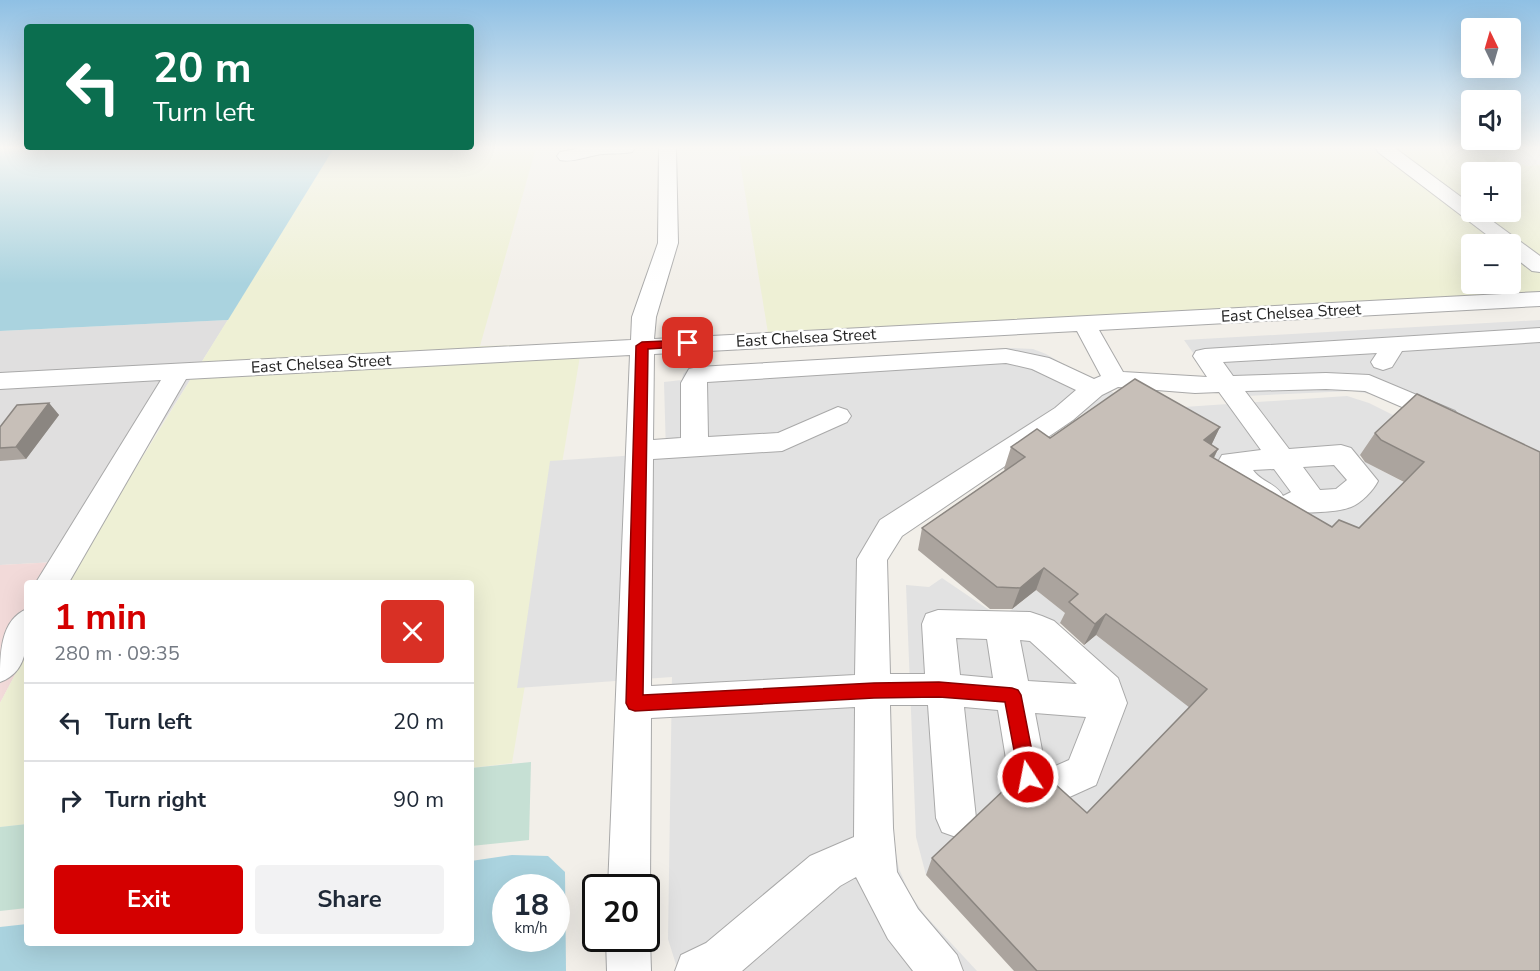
<!DOCTYPE html>
<html lang="en">
<head>
<meta charset="utf-8">
<style>
	:root { --surface:#fff; --page:#f2f2f3; --text:#1f2937; --muted:#747a83; --line:#e0e1e3; --accent:#d40000 }
	body { margin:0; font-family:"Nunito Sans",sans-serif; background:var(--page); color:var(--text); height:100vh; display:flex; flex-direction:column; font-size:22px; white-space:nowrap }
	* { box-sizing:border-box; margin:0 }
	p { font-size:20px; color:var(--muted) }
	.icon { flex:none; width:33px; height:33px; fill:none; stroke:currentColor; stroke-width:2; stroke-linecap:round; stroke-linejoin:round }
	.map { position:relative; flex:1; overflow:hidden }
	.panel { position:absolute; left:24px; top:580px; width:450px; height:366px; display:flex; flex-direction:column; background:var(--surface); border-radius:6px; box-shadow:0 6px 24px #0002 }
	.panel>* { flex:none }
	.hud { position:absolute; left:24px; top:24px; width:450px; height:126px; border-radius:6px; box-shadow:0 6px 24px #0002; background:#0b6e4f; color:#fff; overflow:hidden }
	.needle { width:39px; rotate:355deg }
	.tools { position:absolute; left:1461px; top:18px; display:grid; gap:12px }
	.tools a { display:grid; place-items:center; width:60px; height:60px; border-radius:6px; background:var(--surface); box-shadow:0 6px 24px #0002; font-size:30px }
	.speed { position:absolute; left:492px; top:874px; display:flex; gap:12px; font-size:30px; font-weight:700; text-align:center }
	.speed>* { display:grid; place-content:center; width:78px; height:78px; border-radius:50%; background:var(--surface); box-shadow:0 6px 24px #0002; line-height:1 }
	.speed small { font-size:15px; font-weight:400 }
	.speed .limit { border:3px solid #111; border-radius:9px; background:#fff; color:#111 }
	.pin { position:absolute; display:grid; place-items:center; width:51px; height:51px; color:#fff; margin:-26px; border-radius:12px; box-shadow:0 3px 9px #0006 }
	.me { position:absolute; width:66px; margin:-33px; rotate:349deg; stroke-linejoin:round; filter:drop-shadow(0 0 4px #0008) }
	.turn { display:flex; align-items:center; gap:21px; height:126px; padding:0 30px; font-size:27px }
	.turn .icon { width:78px; height:78px; stroke-width:2.5 }
	.turn b { display:block; font-size:42px; line-height:51px }
	.round { display:grid; place-items:center; flex:none; width:63px; height:63px; border-radius:6px; background:var(--page) }
	.summary { display:flex; align-items:center; justify-content:space-between; height:102px; padding:0 30px }
	h1 { font-size:36px; font-weight:700; line-height:45px; color:var(--accent) }
	.primary-button { display:flex; gap:12px; margin-top:auto; padding:12px 30px }
	.primary-button a { flex:1; height:69px; border-radius:6px; background:var(--accent); color:#fff; font-size:24px; font-weight:700; line-height:69px; text-align:center }
	.primary-button a+a { background:var(--page); color:var(--text) }
	ul { padding:0; list-style:none }
	li { display:flex; align-items:center; gap:18px; height:78px; padding:0 30px; border-top:2px solid var(--line) }
	li div { flex:1 }
	li b { display:block; font-size:22px }
	li em { font-style:normal }
	.map>svg:first-child { display:block }
	.residential { fill:#e0dfdf }
	.commercial { fill:#f2dad9 }
	.farmland { fill:#eef0d5; fill-rule:evenodd }
	.wetland { fill:#c6e0d4 }
	.parking { fill:#e2e2e2 }
	.water { fill:#aad3df; fill-rule:evenodd }
	.lines { fill:none; stroke-linecap:round; stroke-linejoin:round }
	.minor-casing { stroke:#a9a9a9; stroke-width:2 }
	.minor { fill:#fff; fill-rule:evenodd }
	.wall { fill:#aba49e }
	.shaded-wall { fill:#8b8681 }
	.building { fill:#c7bfb8; stroke:#8b8681; stroke-width:1.5 }
	.route { fill:#d40000; stroke:#8a0000; stroke-width:1.5 }
	.labels { text-anchor:middle; stroke-width:5; stroke-linejoin:round; paint-order:stroke }
	.street-label { font-size:16px; fill:#222; stroke:#fff }
</style>
</head>
<body>
<div class="map">
<svg width="1540" height="971" viewBox="0 0 1540 971">
	<rect width="100%" height="100%" fill="#f2efe9"/>
	<g class="residential">
		<polygon points="228,320 201,363 0,374 0,331"/>
		<polygon points="192,377 75,561 0,565 0,387"/>
	</g>
	<polygon class="commercial" points="75,561 64,583 27,584 27,652 0,703 0,565"/>
	<g class="farmland">
		<polygon points="334,148 536,148 480,346 535,345 201,363"/>
		<path d="M908,148h564l6,4 50,14 12,-1v128l-772,40 -29,-177zM1472,172h38v40h-38zM1472,244h38v40h-38z"/>
		<polygon points="580,356 512,763 471,768 471,584 64,584 192,377"/>
		<polygon points="27,652 27,824 0,827 0,703"/>
	</g>
	<g class="wetland">
		<polygon points="531,762 529,840 471,846 471,768"/>
		<polygon points="27,824 27,908 0,911 0,827"/>
	</g>
	<g class="parking">
		<polygon points="1540,320 1540,471 1393,401 1371,394 1352,391 1224,397 1184,340"/>
		<polygon points="1011,348 1033,349 1046,354 1114,393 899,536 888,558 887,645 893,838 899,869 910,894 925,915 977,971 678,971 668,939 672,677 517,688 550,461 666,453 664,382 682,380 683,374 688,369 696,367"/>
		<polygon points="1347,396 1369,403 1399,418 1358,458 1407,484 1342,550 1140,410"/>
		<polygon points="942,578 1001,618 1036,590 1069,616 1054,629 1080,649 1096,635 1193,710 1075,832 1023,783 926,875 916,837 906,585 929,587"/>
	</g>
	<g class="water">
		<polygon points="0,148 334,148 228,320 0,331"/>
		<path d="M512,855l36,1 17,16 1,99h-566v-44l27,-3v20h444v-83zM506,888h50v51h-50z"/>
	</g>
	<g class="lines">
		<defs>
			<g id="minor">
				<path d="M581,148h54l-3,4c-9,2 -19,1 -29,2 -14,1 -29,9 -43,6l-3,-4 3,-4z"/>
				<path d="M659,148h17l2,95 -22,74 -2,22 886,-47v14l-441,24 24,42 84,5 -14,-21 3,-5 9,-2 335,-21v14l-138,9 -10,16 -9,3 -9,-3 -3,-5 6,-9 -154,9 10,14 93,-3 43,2 86,36 4,6 -4,6 -9,3 -81,-35 -39,-2 -81,2 44,58 52,-4 10,3 27,33c-5,10 -17,22 -27,26 -15,6 -52,7 -67,3l-4,-8c-27,13 -50,-20 -62,-40l4,-7 39,-5 -42,-58 -24,1 -77,-6 -16,8 -29,25 -171,116 -15,24 3,114h35l-3,-50 4,-10 12,-4 92,2 12,4 12,5 64,57 9,25 -31,82 -42,19 -35,-9 -10,-18 -11,-67 -34,-3 12,111 -6,14 -14,5 -14,-5 -6,-14 -8,-113h-38l3,123 4,44 21,37 39,46 6,16h-50l-25,-32 -32,-62 -16,9 -98,85h-67l6,-16 25,-12 104,-87 44,-19 1,-130 -204,11 -1,170 -4,8v-8h-38l22,-533 -444,24 -118,205h-33l126,-204 -161,9v-16l631,-33 1,-23 26,-74zM1077,331l24,45 -7,3 -45,-21 -43,-9 -308,18 -9,2 -8,14v55l-28,2 1,-86zM1006,363l26,6 44,21 -21,18 -175,112 -23,39 -2,116 -204,11 2,-227 129,-8 65,-29 4,-6 -4,-6 -9,-3 -60,26 -70,4 -1,-55zM1334,465l13,15 -11,9 -16,1 -17,-23zM1274,469l17,23 -8,4c-7,-13 -22,-14 -30,-26zM956,638l31,1 6,39 -33,-3zM1020,640l10,1 47,43 -49,-3zM1035,713l51,4 -17,43 -16,7 -8,-1z"/>
				<polygon points="1376,148 1395,148 1472,205 1472,212 1480,212 1540,256 1540,272 1532,271 1510,254 1510,244 1499,244 1378,152"/>
				<path d="M27,609c0,28 4,62 -27,73 0,-28 0,-62 27,-73z"/>
				<polygon points="646,931 650,939 651,971 607,971 606,939 646,939"/>
			</g>
		</defs>
		<use href="#minor" class="minor-casing"/>
		<use href="#minor" class="minor"/>
	</g>
	<g class="wall">
		<polygon points="1417,394 1540,971 1014,971 926,875 932,858 1028,778 1087,813 1190,708 1096,635 1084,645 1060,623 1065,613 1036,590 1012,609 990,609 918,550 922,528 1005,470 1004,469 1011,447 1050,438 1220,427 1211,445 1218,449 1214,458 1332,527 1359,528 1404,482 1365,462 1360,455 1375,433"/>
		<polygon points="49,403 59,415 26,459 0,461 0,448"/>
	</g>
	<g class="shaded-wall">
		<polygon points="49,403 59,415 26,459 16,447"/>
		<polygon points="1220,427 1209,450 1204,440"/>
		<polygon points="1218,449 1207,471 1210,456"/>
		<polygon points="1044,568 1036,590 1012,609 1020,588"/>
		<polygon points="1106,614 1096,635 1084,645 1095,624"/>
	</g>
	<g class="building">
		<polygon points="1135,379 1220,427 1204,440 1218,449 1210,456 1332,527 1339,520 1359,528 1424,462 1381,440 1375,433 1417,394 1540,452 1540,971 1037,971 932,858 1023,772 1028,778 1056,785 1087,813 1207,689 1106,614 1095,624 1069,602 1078,594 1044,568 1020,588 997,587 922,528 1025,457 1011,447 1037,429 1050,438"/>
		<polygon points="49,403 16,447 0,448 0,427 17,405"/>
	</g>
	<linearGradient id="sky" x2="0" y2="1"><stop stop-color="#8fc0e4"/><stop offset="0.52" stop-color="#f9f8f5"/><stop offset="1" stop-color="#f9f8f5" stop-opacity="0"/></linearGradient>
	<rect width="1540" height="284" fill="url(#sky)"/>
	<polygon class="route" points="688,340 692,341 692,346 648,349 643,695 874,683 939,682 1012,688 1018,690 1021,695 1037,777 1034,783 1028,786 1021,783 1019,777 1005,702 939,697 874,698 635,711 629,709 626,703 636,346 642,342"/>
	<g class="labels">
		<g class="street-label">
			<text transform="translate(1291 312) rotate(-3)" y="6">East Chelsea Street</text>
			<text transform="translate(806 337) rotate(-3)" y="6">East Chelsea Street</text>
			<text transform="translate(321 363) rotate(-3)" y="6">East Chelsea Street</text>
		</g>
	</g>
</svg>
<div class="tools">
<a><svg class="needle" viewBox="-14 -14 28 28"><path d="M0-13l5 13h-10z" fill="#e53935"/><path d="M0 13l5-13h-10z" fill="#747a83"/></svg></a>
<a><svg class="icon" aria-label="sound" viewBox="0 0 24 24"><path d="M4 9h4l5-4v14l-5-4H4zM17 9q2 3 0 6"/></svg></a>
<a>+</a>
<a>−</a>
</div>
<div class="speed"><div>18<small>km/h</small></div><div class="limit">20</div></div>
<div class="pin" style="left:688px;top:343px;background:#d93025"><svg class="icon" aria-label="arrive" viewBox="0 0 24 24"><path d="M6 21V4h12l-3 4 3 4H6"/></svg></div>
<svg class="me" style="left:1028px;top:777px" viewBox="-20 -20 40 40"><circle r="17" fill="#d40000" stroke="#fff" stroke-width="3"/><path d="M0-11L8 9 0 5-8 9z" fill="#fff"/></svg>
<div class="hud">
<div class="turn"><svg class="icon" aria-label="left" viewBox="0 0 24 24"><path d="M17 20v-9H6M10 6l-5 5 5 5"/></svg><div><b>20 m</b>Turn left</div></div>
</div>
<section class="panel">
<div class="summary"><div><h1>1 min</h1><p>280 m · 09:35</p></div><a class="round" style="background:#d93025;color:#fff"><svg class="icon" aria-label="close" viewBox="0 0 24 24"><path d="M6 6l12 12M18 6L6 18"/></svg></a></div>
<ul>
<li><svg class="icon" aria-label="left" viewBox="0 0 24 24"><path d="M17 20v-9H6M10 6l-5 5 5 5"/></svg><div><b>Turn left</b></div><em>20 m</em></li>
<li><svg class="icon" aria-label="right" viewBox="0 0 24 24"><path d="M7 20v-9h11M14 6l5 5-5 5"/></svg><div><b>Turn right</b></div><em>90 m</em></li>
</ul>
<div class="primary-button"><a>Exit</a><a>Share</a></div>
</section>
</div>
</body>
</html>
